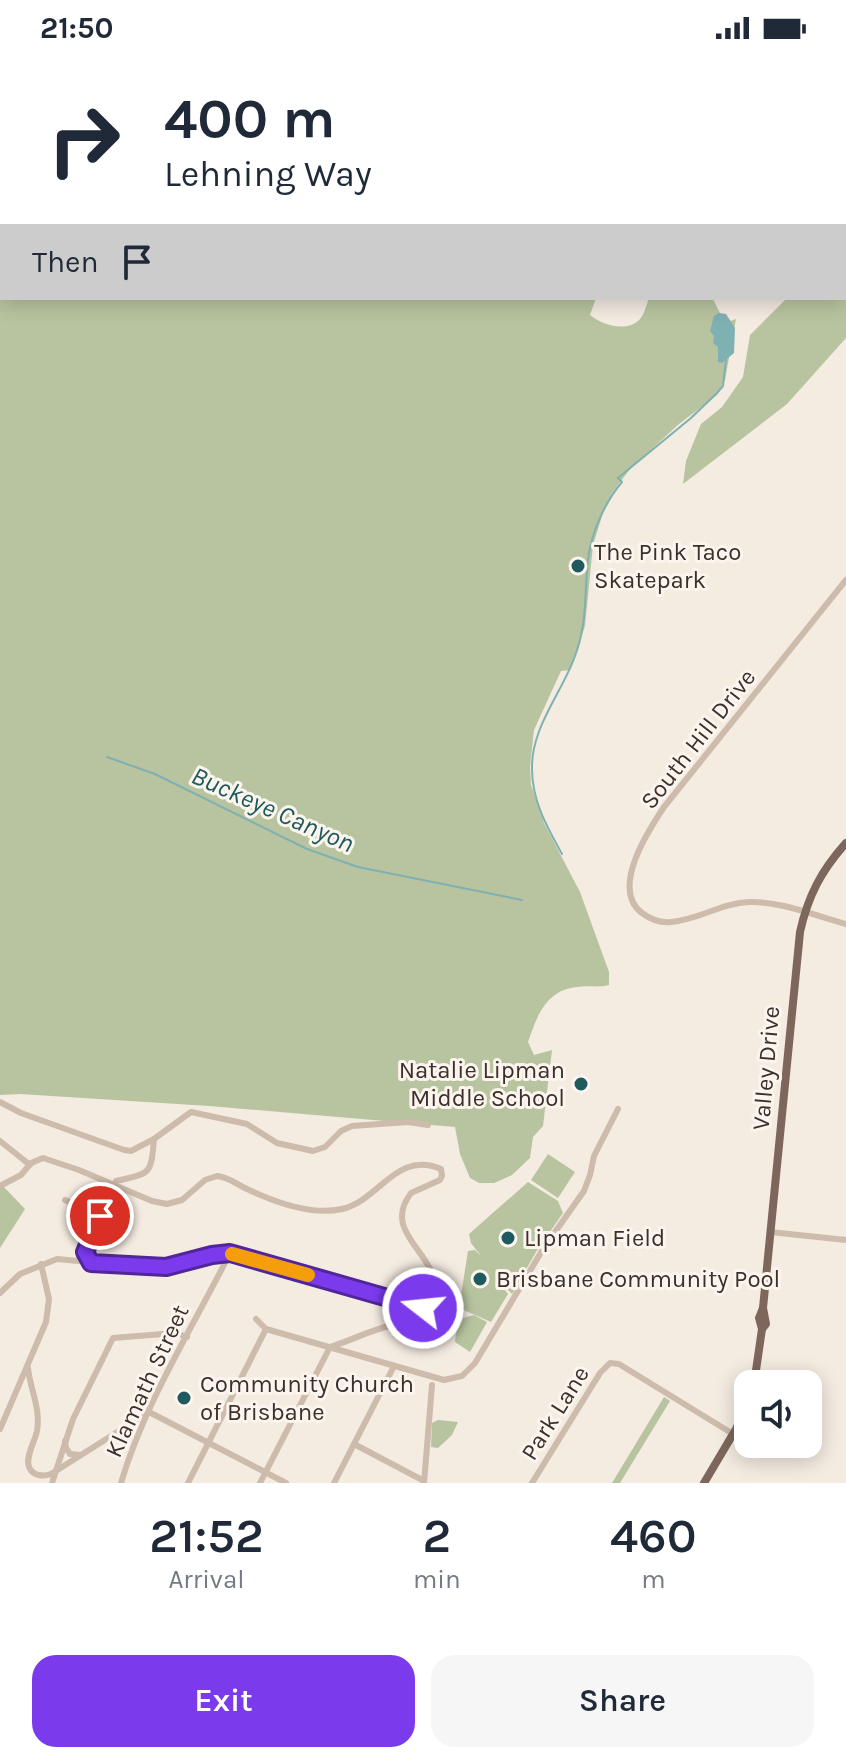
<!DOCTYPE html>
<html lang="en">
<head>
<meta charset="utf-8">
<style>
	:root { --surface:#fff; --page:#f6f6f7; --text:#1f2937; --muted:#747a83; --accent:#7c3aed }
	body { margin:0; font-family:Karla,sans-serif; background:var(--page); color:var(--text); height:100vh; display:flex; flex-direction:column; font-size:30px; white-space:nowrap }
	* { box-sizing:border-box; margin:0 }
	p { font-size:26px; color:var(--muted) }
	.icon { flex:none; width:44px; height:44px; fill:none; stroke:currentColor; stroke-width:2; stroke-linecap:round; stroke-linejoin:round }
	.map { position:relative; height:1427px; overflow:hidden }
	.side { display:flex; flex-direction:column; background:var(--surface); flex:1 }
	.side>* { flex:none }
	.top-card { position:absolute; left:0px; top:0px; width:846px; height:244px; box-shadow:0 4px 20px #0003; background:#fff; color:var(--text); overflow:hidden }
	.tools { position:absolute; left:734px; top:1314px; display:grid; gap:16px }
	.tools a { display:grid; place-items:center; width:88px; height:88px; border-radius:16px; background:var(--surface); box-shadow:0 4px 20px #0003; font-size:40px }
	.pin { position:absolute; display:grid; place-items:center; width:68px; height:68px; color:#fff; margin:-34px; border:4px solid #fff; border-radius:50%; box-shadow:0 2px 8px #0007 }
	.me { position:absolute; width:88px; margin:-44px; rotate:286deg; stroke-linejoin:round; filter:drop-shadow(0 0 6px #0008) }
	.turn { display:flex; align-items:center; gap:28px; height:168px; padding:0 32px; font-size:36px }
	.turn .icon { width:104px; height:104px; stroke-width:2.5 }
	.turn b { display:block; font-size:56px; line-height:68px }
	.then { display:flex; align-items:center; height:76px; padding:0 32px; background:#0003; gap:16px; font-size:30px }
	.eta { display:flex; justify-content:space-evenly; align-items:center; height:136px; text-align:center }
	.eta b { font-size:48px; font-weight:600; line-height:56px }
	.button { display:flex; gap:16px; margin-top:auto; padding:16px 32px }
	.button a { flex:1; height:92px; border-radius:24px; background:var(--accent); color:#fff; font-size:32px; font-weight:600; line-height:92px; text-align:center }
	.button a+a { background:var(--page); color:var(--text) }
	.status { display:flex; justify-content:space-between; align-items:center; height:56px; padding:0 40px; background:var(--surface); direction:ltr }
	.status svg { height:22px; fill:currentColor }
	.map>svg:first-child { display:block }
	.green { fill:#b8c4a0 }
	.water { fill:#7fb0b2 }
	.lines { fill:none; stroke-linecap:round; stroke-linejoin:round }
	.stream { stroke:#7fb0b2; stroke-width:2 }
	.minor { stroke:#cdbbac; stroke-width:6 }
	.major { stroke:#7d675c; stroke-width:8 }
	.route-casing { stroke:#51269a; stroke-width:20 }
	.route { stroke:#7c3aed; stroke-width:14 }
	.slow { stroke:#f59e0b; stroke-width:14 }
	.poi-dot { fill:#1f5a5e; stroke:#fbf5ee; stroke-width:3 }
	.labels { text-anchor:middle; stroke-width:6; stroke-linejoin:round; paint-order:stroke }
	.poi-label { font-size:24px; fill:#3b302b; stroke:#fbf5ee; text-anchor:start }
	.street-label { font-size:24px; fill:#3b302b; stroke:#fbf5ee }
	.water-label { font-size:26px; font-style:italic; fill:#1f5a5e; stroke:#fbf5ee }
</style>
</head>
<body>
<div class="status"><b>21:50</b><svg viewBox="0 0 49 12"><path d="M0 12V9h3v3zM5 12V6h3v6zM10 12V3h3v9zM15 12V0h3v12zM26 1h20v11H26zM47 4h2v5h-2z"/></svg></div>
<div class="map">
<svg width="846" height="1427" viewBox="0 0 846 1427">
	<rect width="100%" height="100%" fill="#f4ebe1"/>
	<g class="green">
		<path d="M0,0h103l-101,2v240h594l-6,17c12,10 35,17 48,6 6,-5 8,-15 11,-23h55l9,1 12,24 11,-4 -11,61 -8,15 -38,29 -49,45 -18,24 -9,20 -10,32 -8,81 -15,44 -9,1 -27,59 -4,37 1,18 13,38 36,69 29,80v13c-12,3 -21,0 -32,2 -31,3 -40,29 -49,55l6,13 18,-5 -9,76 -10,11 -3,21 -18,17 -18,8h-15l-9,-5 -10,-24 -5,-27 -246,-21 -189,-12 -20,1z"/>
		<polygon points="695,0 846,0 846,282 787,348 683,428 686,405 701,368 722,351 743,321 750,279 787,242 844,242 844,2 694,2"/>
		<polygon points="548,1098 575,1116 558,1142 531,1124"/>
		<polygon points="528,1126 558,1145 563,1157 536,1196 512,1238 495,1220 508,1238 491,1266 459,1252 468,1195 475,1194 481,1200 471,1187 469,1178"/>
		<polygon points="0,1127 25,1153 0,1192"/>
		<polygon points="474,1259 487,1266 470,1296 455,1286 456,1276 463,1262"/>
		<polygon points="664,1341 670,1345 620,1427 612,1427"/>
		<polygon points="438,1364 458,1366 452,1379 438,1392 431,1391 432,1367"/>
	</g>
	<polygon class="water" points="719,257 726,258 735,272 734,297 722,307 718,306 718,291 713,287 714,280 710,275 714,260"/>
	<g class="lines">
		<g class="stream">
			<polyline points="107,701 155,718 307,793 358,811 522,844"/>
			<path d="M562,798c-15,-27 -30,-53 -30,-85 -1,-42 30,-76 43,-113 13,-35 9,-62 13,-96 3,-27 17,-58 34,-78l-4,-4 73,-60 26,-25 6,-7 3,-27"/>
		</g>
		<g class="minor">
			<path d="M846,524l-182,227c-16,24 -54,82 -22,106 8,6 19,10 29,9 27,-2 51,-19 78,-20 32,-1 67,14 97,22"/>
			<polyline points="0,1046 21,1057 124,1094 131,1095 154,1083"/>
			<polyline points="0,1085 30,1109"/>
			<path d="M114,1129l2,-4c34,-8 35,-5 38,-42l37,-27 56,12 30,19 36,8 12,-4 16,-16 11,-5 56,-4 20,3"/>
			<path d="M0,1130l21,-11 10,-12 12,-5 36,12 73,31 15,3 15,-4 23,-20 12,-4c11,1 18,7 28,12 27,13 67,28 97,21 38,-9 54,-59 99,-40l1,7 -2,4 -29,13c-35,46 45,65 19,116 -2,6 -5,12 -11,15 -9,4 -21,0 -30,2 -21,5 -39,15 -59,21l-70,136"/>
			<polyline points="65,1144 100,1160 85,1196 78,1204"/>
			<polyline points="770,1176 846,1184"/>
			<polyline points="0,1237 20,1218 57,1203 153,1212 178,1209 212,1199 230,1197 430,1254"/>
			<polyline points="256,1263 266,1273 444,1324 462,1320 475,1307 543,1193 584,1135 590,1119 594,1100 618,1053"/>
			<path d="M28,1312c2,21 13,40 9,63 -2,10 -12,26 -8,36 4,9 14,10 22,7l98,-62 137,71"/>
			<polyline points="0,1373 46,1266 49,1243 41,1208"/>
			<polyline points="65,1385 66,1392 70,1398 80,1399"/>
			<polyline points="354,1388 424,1425"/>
			<polyline points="52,1427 73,1363 113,1282 176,1277 187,1281"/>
			<path d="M121,1427c23,-79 72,-156 109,-230"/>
			<polyline points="188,1427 266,1273"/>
			<polyline points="334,1427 394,1310"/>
			<polyline points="424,1427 432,1329"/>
			<polyline points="532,1427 600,1317 610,1307 619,1308 733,1378"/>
		</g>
		<g class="major">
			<path d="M762,1273l-3,-11 4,-10 37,-376c8,-36 21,-61 46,-89"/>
			<polyline points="754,1328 762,1273 766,1268 763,1252"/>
			<polyline points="704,1427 736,1373 748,1347"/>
		</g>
	</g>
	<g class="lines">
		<defs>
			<polyline id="route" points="100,1160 85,1196 91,1207 166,1211 212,1199 230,1197 423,1252"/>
		</defs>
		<use href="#route" class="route-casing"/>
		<use href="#route" class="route"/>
		<polyline class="slow" points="232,1198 308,1219"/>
	</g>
	<g class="poi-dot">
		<circle cx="578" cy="510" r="8"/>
		<circle cx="581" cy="1028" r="8"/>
		<circle cx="508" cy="1182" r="8"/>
		<circle cx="480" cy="1223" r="8"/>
		<circle cx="184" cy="1342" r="8"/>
	</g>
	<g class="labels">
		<g class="poi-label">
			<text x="594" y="504">The Pink Taco<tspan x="594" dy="28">Skatepark</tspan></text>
			<text x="565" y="1022" text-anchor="end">Natalie Lipman<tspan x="565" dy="28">Middle School</tspan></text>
			<text x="524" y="1190">Lipman Field</text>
			<text x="496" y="1231">Brisbane Community Pool</text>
			<text x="200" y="1336">Community Church<tspan x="200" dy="28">of Brisbane</tspan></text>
		</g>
		<g class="street-label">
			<text transform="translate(698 683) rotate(-52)" y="8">South Hill Drive</text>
			<text transform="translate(766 1012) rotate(-85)" y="8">Valley Drive</text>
			<text transform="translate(147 1325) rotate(-65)" y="8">Klamath Street</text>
			<text transform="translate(555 1357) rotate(-58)" y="8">Park Lane</text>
		</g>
		<g class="water-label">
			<text transform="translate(273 753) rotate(24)" y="9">Buckeye Canyon</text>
		</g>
	</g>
</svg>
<div class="tools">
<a><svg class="icon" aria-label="sound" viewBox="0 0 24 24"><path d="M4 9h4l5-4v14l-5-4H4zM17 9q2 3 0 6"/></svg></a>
</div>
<div class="pin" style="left:100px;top:1160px;background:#d93025"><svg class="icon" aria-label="arrive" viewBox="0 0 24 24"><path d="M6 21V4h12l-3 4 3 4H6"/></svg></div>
<svg class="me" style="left:423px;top:1252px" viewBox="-20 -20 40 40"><circle r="17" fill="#7c3aed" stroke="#fff" stroke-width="3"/><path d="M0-11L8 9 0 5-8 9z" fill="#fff"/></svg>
<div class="top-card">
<div class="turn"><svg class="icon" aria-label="right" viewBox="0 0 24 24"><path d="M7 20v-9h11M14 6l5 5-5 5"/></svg><div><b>400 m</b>Lehning Way</div></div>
<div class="then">Then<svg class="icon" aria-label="arrive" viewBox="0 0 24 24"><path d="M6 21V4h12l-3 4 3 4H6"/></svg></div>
</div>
</div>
<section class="side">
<div class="eta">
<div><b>21:52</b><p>Arrival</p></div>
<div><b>2</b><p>min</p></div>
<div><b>460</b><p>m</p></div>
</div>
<div class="button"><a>Exit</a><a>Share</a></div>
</section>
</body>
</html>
